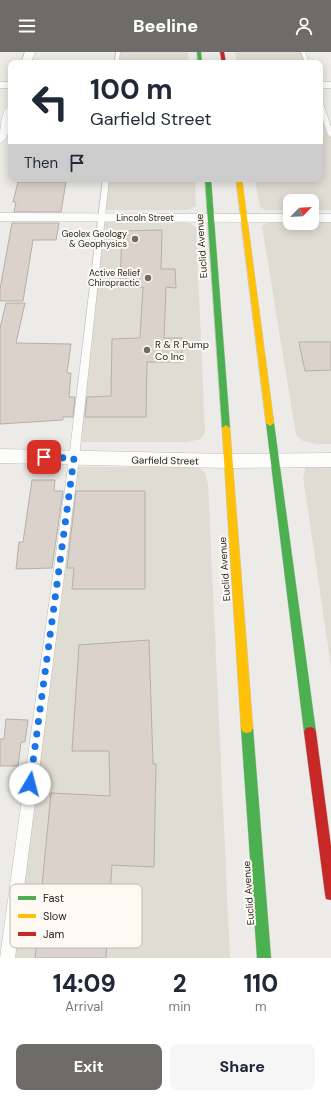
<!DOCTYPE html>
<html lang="en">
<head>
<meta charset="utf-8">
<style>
	:root { --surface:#fff; --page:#f6f6f7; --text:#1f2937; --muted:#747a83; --accent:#6e6c69 }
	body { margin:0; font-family:"DM Sans",sans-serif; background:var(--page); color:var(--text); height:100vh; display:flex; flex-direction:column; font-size:15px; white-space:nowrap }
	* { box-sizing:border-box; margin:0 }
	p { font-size:13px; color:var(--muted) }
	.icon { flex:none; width:22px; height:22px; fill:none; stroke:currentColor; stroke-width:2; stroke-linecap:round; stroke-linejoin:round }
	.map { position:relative; height:906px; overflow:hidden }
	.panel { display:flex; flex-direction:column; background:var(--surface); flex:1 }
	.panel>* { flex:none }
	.banner { position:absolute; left:8px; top:8px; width:315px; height:122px; border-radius:8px; box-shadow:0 2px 10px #0003; background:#fff; color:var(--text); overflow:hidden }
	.needle { width:26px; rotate:65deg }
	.controls { position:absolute; left:283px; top:142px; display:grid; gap:8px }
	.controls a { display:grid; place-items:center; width:36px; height:36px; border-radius:8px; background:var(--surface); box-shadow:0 2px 10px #0003; font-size:20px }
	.pin { position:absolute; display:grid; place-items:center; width:34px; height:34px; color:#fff; margin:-17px; border-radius:8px; box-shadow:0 2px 6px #0006 }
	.me { position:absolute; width:44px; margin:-22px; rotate:8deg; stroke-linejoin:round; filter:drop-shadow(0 0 3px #0008) }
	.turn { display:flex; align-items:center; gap:14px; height:84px; padding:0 16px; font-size:18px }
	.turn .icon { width:52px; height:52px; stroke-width:2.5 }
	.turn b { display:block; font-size:28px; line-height:34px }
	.then { display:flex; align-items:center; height:38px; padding:0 16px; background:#0003; gap:8px; font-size:15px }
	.eta { display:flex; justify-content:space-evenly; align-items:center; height:68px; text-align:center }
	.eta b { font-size:24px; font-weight:800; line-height:28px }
	.button { display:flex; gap:8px; margin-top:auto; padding:8px 16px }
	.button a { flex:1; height:46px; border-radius:8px; background:var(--accent); color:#fff; font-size:16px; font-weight:800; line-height:46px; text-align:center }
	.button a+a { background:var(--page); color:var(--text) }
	header { display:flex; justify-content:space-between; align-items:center; height:52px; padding:0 16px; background:var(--accent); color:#fff; font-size:18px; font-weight:800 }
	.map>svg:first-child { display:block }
	.built { fill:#dfdcd3 }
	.building { fill:#dad2cb; stroke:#b3b0ae }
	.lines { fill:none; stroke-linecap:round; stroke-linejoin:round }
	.lane-casing { stroke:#c0bebc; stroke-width:1 }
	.street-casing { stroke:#c0bebc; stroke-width:1 }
	.fast-casing { stroke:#cac9c6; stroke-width:1 }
	.slow-casing { stroke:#cac9c6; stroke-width:1 }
	.jam-casing { stroke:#cac9c6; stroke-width:1 }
	.lane { fill:#fcfcfb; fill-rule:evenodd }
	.street { fill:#fcfcfb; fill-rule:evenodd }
	.fast { fill:#4caf50; fill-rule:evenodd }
	.slow { fill:#ffc107; fill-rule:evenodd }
	.jam { fill:#c62828; fill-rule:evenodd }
	.route { stroke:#1a73e8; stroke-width:7; stroke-dasharray:0 12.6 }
	.poi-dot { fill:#6e6c69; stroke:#fdf9f2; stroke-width:1.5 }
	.labels { text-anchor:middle; stroke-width:4; stroke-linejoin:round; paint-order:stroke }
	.far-street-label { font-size:9px; fill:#292825; stroke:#fdf9f2 }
	.far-poi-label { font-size:9px; fill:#292825; stroke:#fdf9f2; text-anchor:end }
	.street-label { font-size:10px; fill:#292825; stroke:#fdf9f2 }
	.poi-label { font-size:10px; fill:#292825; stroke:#fdf9f2; text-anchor:start }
	.key { fill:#fdf9f2; stroke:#bdbab4; stroke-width:1 }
	.key-label { font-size:11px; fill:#292825 }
</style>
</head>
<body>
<header><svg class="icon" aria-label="menu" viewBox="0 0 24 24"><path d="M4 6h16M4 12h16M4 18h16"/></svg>Beeline<svg class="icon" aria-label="person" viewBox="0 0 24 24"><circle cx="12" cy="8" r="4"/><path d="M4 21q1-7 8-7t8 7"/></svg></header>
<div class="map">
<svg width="331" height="906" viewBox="0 0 331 906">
	<rect width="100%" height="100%" fill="#edebe7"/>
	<g class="built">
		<polygon points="118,0 188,0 189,11 117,11"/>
		<polygon points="235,0 303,0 307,11 237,11"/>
		<polygon points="320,51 331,83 331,158 312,158 312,149 290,149 290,158 265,158 260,155 258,147 255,127 320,127"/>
		<polygon points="106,127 195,127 196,154 187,158 103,158"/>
		<polygon points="101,170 179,170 190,171 196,175 205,380 201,387 187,390 76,390"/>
		<polygon points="271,170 312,171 312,170 331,170 331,392 316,392 303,389 296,383 262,174"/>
		<polygon points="331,413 331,614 303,425 306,414"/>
		<polygon points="73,415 198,415 205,421 208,432 230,906 7,906"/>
	</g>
	<g class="building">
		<polygon points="18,130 66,130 61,160 14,160 16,150 13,150"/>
		<polygon points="12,171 59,171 56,188 33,188 23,249 0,249 0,237"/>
		<polygon points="162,178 161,217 175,217 176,236 166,235 164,286 182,286 182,310 147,310 146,365 85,365 87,345 111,344 112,287 140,286 143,235 120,235 122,179"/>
		<polygon points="6,251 25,251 16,291 71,292 67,321 71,321 69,345 75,345 73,365 63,365 63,368 0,372 0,276"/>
		<polygon points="299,290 331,290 331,318 305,319"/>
		<polygon points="32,428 55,428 54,439 63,439 52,516 16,517 19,490 23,490"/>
		<polygon points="76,439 145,439 145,537 72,537 74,516 67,516"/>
		<polygon points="149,588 153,712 156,712 154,815 112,813 106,906 35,906 51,741 110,744 109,699 72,699 79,593"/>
		<polygon points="6,667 28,668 25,690 21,690 18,714 0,714 0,687 4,687"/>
	</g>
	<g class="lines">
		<defs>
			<g id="lane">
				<polygon points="116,0 120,0 119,11 115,11"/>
				<polygon points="301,0 305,0 309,11 305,11"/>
				<polygon points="320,49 323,51 331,75 331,85 328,83 320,59"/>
				<polygon points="103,127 109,127 78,415 15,906 0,906 68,415"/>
			</g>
			<g id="street">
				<polygon points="25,0 35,0 31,11 21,11"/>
				<rect x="0" y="30" width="11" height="6"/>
				<rect x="320" y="30" width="11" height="6"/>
				<path d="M11,53v20l-5,14 -6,4c0,-11 0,-35 11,-38z"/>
				<polygon points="0,161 290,162 290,170 0,169"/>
				<rect x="312" y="162" width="19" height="8"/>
				<polygon points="0,397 227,402 331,401 331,415 227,416 0,411"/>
			</g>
			<g id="fast">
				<polygon points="197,0 201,0 202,11 198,11"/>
				<polygon points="205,127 211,127 230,376 226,379 222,376"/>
				<polygon points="270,368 274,371 316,680 314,684 310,685 306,684 304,680 266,371"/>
				<polygon points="247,671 251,672 253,676 271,906 257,906 241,676 243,672"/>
			</g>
			<g id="slow">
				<polygon points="236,127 242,127 274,371 270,374 266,371"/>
				<polygon points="226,373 230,376 253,676 251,680 247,681 243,680 241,676 222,376"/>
			</g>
			<g id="jam">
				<polygon points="220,0 224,0 226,11 222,11"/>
				<polygon points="310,675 314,676 316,680 331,794 331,848 326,847 325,842 304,680 306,676"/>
			</g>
		</defs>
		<use href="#lane" class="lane-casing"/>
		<use href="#street" class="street-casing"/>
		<use href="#fast" class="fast-casing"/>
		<use href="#slow" class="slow-casing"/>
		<use href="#jam" class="jam-casing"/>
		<use href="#lane" class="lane"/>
		<use href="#street" class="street"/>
		<use href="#fast" class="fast"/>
		<use href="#slow" class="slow"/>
		<use href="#jam" class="jam"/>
	</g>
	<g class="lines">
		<polyline class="route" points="30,732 74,406 44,405"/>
	</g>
	<g class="poi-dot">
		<circle cx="135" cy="187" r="4"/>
		<circle cx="148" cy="226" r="4"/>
		<circle cx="147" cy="298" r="4"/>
	</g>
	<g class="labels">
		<g class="far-street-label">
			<text x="145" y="169">Lincoln Street</text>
		</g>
		<g class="far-poi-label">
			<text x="127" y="185">Geolex Geology<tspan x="127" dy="10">&amp; Geophysics</tspan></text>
			<text x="140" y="224">Active Relief<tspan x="140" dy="10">Chiropractic</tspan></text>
		</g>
		<g class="street-label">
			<text transform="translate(201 194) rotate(-94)" y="4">Euclid Avenue</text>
			<text transform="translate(165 408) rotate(1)" y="4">Garfield Street</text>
			<text transform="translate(224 517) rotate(-94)" y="4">Euclid Avenue</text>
			<text transform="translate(248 841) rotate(-94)" y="4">Euclid Avenue</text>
		</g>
		<g class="poi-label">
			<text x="155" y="296">R &amp; R Pump<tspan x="155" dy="12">Co Inc</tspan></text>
		</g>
	</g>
	<rect x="10" y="832" width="132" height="64" rx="6" class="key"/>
	<rect x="18" y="844" width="18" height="4" fill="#4caf50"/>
	<rect x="18" y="862" width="18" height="4" fill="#ffc107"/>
	<rect x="18" y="880" width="18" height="4" fill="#c62828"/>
	<g class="key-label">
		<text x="43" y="850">Fast</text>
		<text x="43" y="868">Slow</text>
		<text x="43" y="886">Jam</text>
	</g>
</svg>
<div class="controls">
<a><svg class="needle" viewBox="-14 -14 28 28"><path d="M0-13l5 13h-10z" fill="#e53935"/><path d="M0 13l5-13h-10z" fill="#747a83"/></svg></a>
</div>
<div class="pin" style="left:44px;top:405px;background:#d93025"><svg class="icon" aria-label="arrive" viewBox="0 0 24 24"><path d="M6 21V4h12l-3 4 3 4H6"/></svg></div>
<svg class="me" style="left:30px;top:732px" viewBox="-20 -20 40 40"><circle r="19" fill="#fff"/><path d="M0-13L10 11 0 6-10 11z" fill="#1a73e8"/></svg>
<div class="banner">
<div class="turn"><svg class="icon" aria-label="left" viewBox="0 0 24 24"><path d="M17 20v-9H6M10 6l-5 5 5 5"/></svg><div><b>100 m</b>Garfield Street</div></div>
<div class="then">Then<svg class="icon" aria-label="arrive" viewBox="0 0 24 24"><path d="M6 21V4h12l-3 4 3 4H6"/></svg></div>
</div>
</div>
<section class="panel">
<div class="eta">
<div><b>14:09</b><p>Arrival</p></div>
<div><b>2</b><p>min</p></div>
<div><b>110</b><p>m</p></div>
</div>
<div class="button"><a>Exit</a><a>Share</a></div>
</section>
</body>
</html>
